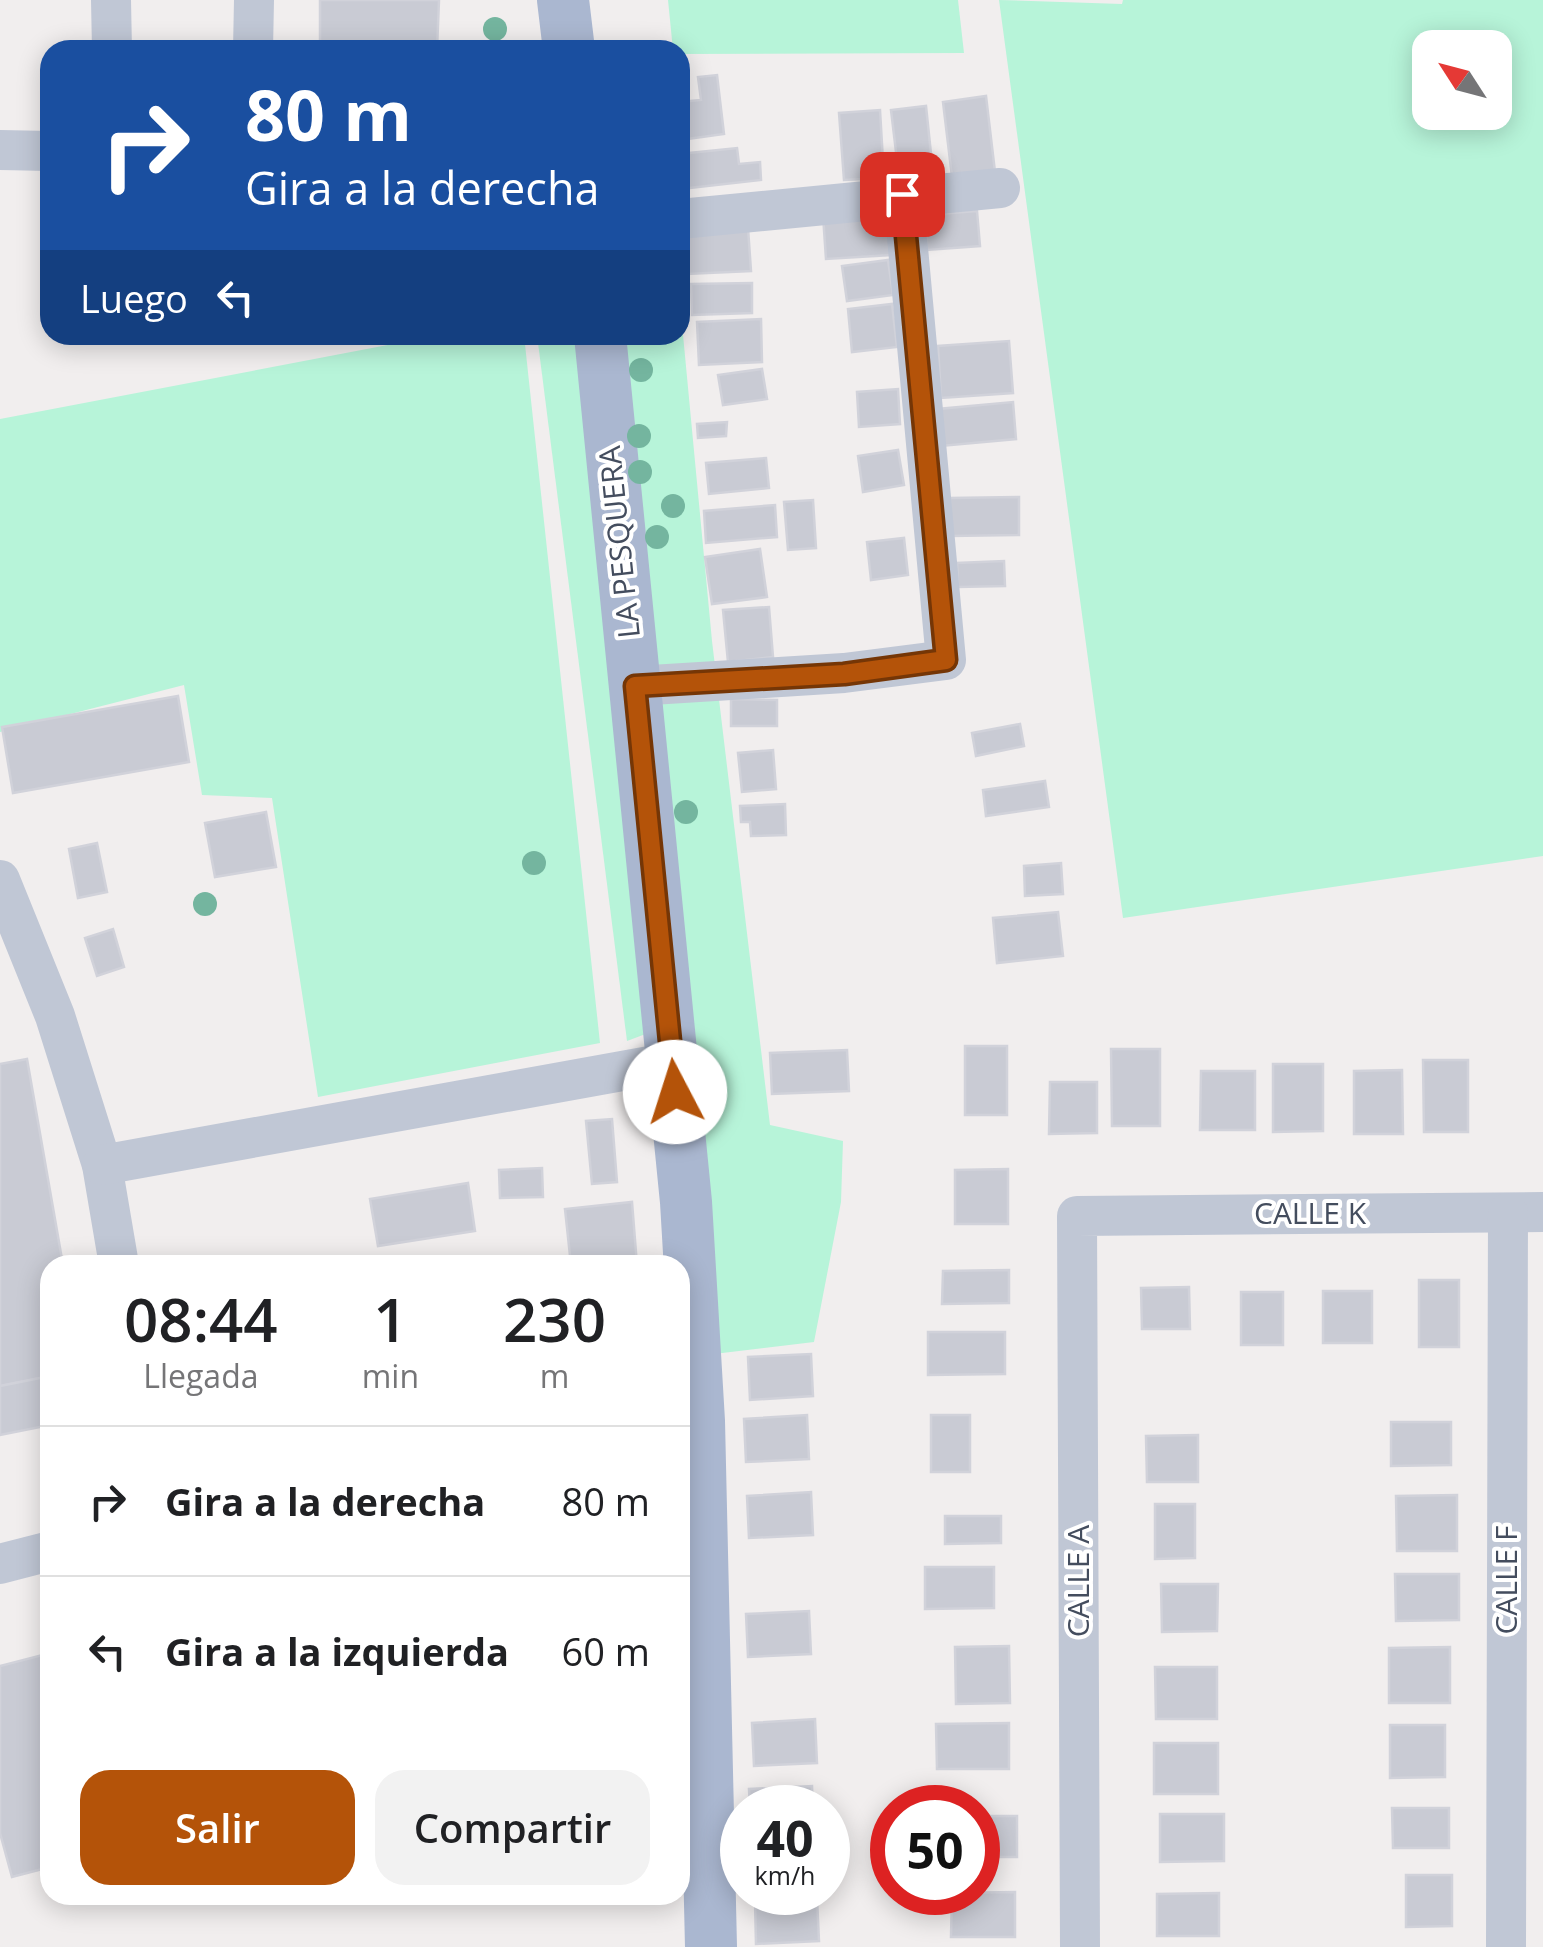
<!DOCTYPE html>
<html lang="es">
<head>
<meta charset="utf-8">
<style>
	:root { --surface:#fff; --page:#f2f2f2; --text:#202124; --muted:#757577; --line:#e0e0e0; --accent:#b45309 }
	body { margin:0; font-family:"Open Sans",sans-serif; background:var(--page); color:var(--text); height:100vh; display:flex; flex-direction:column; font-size:38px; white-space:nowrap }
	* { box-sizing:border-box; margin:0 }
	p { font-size:32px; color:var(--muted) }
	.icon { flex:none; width:55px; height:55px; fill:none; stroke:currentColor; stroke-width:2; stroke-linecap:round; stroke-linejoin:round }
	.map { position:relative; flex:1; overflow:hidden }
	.drawer { position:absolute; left:40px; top:1255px; width:650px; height:650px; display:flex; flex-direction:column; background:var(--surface); border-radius:30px; box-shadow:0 5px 25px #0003 }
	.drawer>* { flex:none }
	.hud { position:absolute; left:40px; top:40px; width:650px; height:305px; border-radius:30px; box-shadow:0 5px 25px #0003; background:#1a4fa0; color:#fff; overflow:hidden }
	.needle { width:65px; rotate:306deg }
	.buttons { position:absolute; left:1412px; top:30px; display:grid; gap:20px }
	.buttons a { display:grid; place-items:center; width:100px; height:100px; border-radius:20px; background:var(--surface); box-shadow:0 5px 25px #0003; font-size:50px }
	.speed { position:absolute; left:720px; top:1785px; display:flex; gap:20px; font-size:50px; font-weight:700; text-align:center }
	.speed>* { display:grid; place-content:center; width:130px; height:130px; border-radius:50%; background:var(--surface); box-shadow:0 5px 25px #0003; line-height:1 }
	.speed small { font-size:25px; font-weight:400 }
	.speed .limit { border:15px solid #d22; background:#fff; color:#111 }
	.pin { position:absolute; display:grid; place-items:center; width:85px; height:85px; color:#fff; margin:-42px; border-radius:20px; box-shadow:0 5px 15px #0006 }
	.me { position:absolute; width:110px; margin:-55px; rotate:355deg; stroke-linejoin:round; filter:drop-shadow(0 0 8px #0008) }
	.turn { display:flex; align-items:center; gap:35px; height:210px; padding:0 40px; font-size:45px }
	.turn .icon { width:130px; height:130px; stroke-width:2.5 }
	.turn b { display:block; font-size:70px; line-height:85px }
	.then { display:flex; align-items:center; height:95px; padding:0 40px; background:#0003; gap:20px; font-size:38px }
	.eta { display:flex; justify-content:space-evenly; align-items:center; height:170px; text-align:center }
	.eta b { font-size:60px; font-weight:600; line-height:70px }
	.primary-button { display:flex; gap:20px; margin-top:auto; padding:20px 40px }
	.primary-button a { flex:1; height:115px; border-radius:30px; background:var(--accent); color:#fff; font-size:40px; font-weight:600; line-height:115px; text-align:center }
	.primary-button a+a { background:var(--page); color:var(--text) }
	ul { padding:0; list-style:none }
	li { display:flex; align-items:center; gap:30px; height:150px; padding:0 40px; border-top:2px solid var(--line) }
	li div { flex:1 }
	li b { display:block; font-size:38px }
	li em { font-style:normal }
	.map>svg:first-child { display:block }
	.green { fill:#b7f4d9; fill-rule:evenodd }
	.building { fill:#c9cbd4; stroke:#d1d2da; stroke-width:2.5 }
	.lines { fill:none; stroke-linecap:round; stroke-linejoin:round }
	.minor { stroke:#c0c7d5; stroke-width:40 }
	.major { stroke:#aab7d0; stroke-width:52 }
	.tree { fill:#74b59f }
	.route-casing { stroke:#753606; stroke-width:25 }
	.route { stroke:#b45309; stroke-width:18 }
	.labels { text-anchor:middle; stroke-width:8; stroke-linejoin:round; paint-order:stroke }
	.street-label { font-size:30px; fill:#444d5e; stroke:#fff }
</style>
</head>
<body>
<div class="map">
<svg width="1543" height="1947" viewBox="0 0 1543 1947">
	<rect width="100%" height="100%" fill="#f1eeee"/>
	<g class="green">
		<polygon points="668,0 958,0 964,53 680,54 673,50"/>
		<path d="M999,0l123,4 1,-4h420v856l-420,62zM1430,48h65v64h-65z"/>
		<polygon points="680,303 712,641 770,1125 843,1141 841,1202 814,1342 714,1354 618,335 680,335"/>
		<polygon points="440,335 524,335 600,1043 318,1097 272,798 202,795 184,685 0,732 0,419"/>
		<polygon points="537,335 581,335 651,1032 627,1041"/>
	</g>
	<g class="building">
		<polygon points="320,0 439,0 437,50 320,50"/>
		<polygon points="717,75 724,134 680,140 680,102 701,100 698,77"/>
		<polygon points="986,96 995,172 952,177 943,102"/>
		<polygon points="926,106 933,173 899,177 891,110"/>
		<polygon points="880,110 884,178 844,180 839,113"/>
		<polygon points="737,148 739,164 760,162 761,180 680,189 680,154"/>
		<polygon points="888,210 891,255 826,259 823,215"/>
		<polygon points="977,211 980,246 927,250 925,215"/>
		<polygon points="748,228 751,271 687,274 685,231"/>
		<polygon points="888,260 893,295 847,301 842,266"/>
		<polygon points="752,283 752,313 692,315 691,284"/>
		<polygon points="892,304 897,347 852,352 848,309"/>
		<polygon points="761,319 762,362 699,365 697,322"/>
		<polygon points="1009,341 1013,393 941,398 938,346"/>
		<polygon points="762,369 767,399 723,405 718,375"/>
		<polygon points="898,389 900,424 859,427 857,392"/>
		<polygon points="1013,402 1016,439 941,446 938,409"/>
		<polygon points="727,422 726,436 698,438 697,424"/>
		<polygon points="898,450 904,485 863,492 858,456"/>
		<polygon points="766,458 769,488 709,494 706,463"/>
		<polygon points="1019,497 1019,535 950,536 950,498"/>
		<polygon points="813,500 816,548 788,550 784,502"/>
		<polygon points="775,505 777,537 706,543 704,511"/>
		<polygon points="904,538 908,575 871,580 867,542"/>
		<polygon points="760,549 767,597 712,604 705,557"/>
		<polygon points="1004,561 1005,586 958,587 957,563"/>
		<polygon points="769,607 773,657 728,662 723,610"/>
		<polygon points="178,696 189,762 13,793 2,727"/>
		<polygon points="731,699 777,700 777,726 731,726"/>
		<polygon points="1020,724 1024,746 976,756 972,733"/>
		<polygon points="773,750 776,789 742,792 738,753"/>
		<polygon points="1045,781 1049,807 986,816 983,790"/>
		<polygon points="785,804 786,835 751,836 750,822 741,822 740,806"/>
		<polygon points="266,812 276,867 215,877 205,823"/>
		<polygon points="97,843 107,892 78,898 69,849"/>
		<polygon points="1061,863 1063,894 1025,896 1024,866"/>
		<polygon points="1058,912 1063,956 997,963 993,918"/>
		<polygon points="113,929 124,967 97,976 85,938"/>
		<rect x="965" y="1046" width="42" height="69"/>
		<polygon points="1111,1049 1160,1049 1160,1126 1112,1126"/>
		<polygon points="847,1050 849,1091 772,1094 770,1053"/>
		<polygon points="27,1059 63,1265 50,1265 50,1376 0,1386 0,1064"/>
		<polygon points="1423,1060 1468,1060 1468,1132 1424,1132"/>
		<polygon points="1273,1064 1323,1064 1323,1131 1273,1132"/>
		<polygon points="1402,1070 1403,1134 1354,1134 1354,1071"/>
		<polygon points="1201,1071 1255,1071 1255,1130 1200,1130"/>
		<polygon points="1050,1082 1097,1082 1097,1133 1049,1134"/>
		<polygon points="612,1119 617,1182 592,1184 586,1121"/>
		<polygon points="542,1168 543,1197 500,1198 499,1170"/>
		<polygon points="1008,1169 1008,1224 955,1224 955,1170"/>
		<polygon points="468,1183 475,1231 378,1246 370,1199"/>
		<polygon points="632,1202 637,1265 571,1265 565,1209"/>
		<polygon points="1009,1270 1009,1303 942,1304 943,1271"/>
		<rect x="1419" y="1280" width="40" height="67"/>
		<polygon points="1189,1287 1190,1329 1142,1329 1141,1288"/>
		<rect x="1323" y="1291" width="49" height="52"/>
		<rect x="1241" y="1292" width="42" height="53"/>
		<polygon points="928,1332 1005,1332 1005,1374 928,1375"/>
		<polygon points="811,1354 813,1396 750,1400 748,1357"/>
		<polygon points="50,1376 50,1425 0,1435 0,1386"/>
		<polygon points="807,1415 809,1459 746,1462 744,1419"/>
		<rect x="931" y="1415" width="39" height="57"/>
		<polygon points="1391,1422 1451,1422 1451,1465 1391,1466"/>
		<polygon points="1198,1435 1198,1482 1147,1482 1146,1436"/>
		<polygon points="811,1492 813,1535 749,1538 747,1496"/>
		<polygon points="1457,1495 1457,1551 1397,1551 1396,1496"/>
		<polygon points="1155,1504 1195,1504 1195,1558 1155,1559"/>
		<polygon points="945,1516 1001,1516 1001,1543 945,1544"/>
		<polygon points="925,1567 994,1567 994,1608 925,1609"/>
		<polygon points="1395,1574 1459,1574 1459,1620 1396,1621"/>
		<polygon points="1161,1584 1218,1584 1217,1631 1162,1632"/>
		<polygon points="809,1611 811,1654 748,1657 746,1614"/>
		<polygon points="1009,1646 1010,1703 956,1704 955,1647"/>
		<polygon points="1450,1647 1450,1703 1389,1703 1389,1648"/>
		<polygon points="50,1653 50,1867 12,1877 0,1833 0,1666"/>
		<polygon points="1155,1667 1217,1667 1217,1719 1156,1719"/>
		<polygon points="815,1719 817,1763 754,1766 752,1723"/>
		<polygon points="1009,1723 1009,1769 937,1769 936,1724"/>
		<polygon points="1390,1725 1445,1725 1445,1777 1390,1778"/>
		<rect x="1154" y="1743" width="64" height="51"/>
		<polygon points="812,1786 813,1808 750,1808 749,1789"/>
		<polygon points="1392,1808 1449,1808 1449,1848 1393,1848"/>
		<polygon points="1160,1814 1224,1814 1224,1861 1160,1862"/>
		<rect x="978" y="1816" width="39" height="41"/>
		<polygon points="1406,1875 1452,1875 1452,1926 1406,1927"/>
		<polygon points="1015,1892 1015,1937 951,1937 952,1893"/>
		<polygon points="1219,1893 1219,1936 1157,1936 1157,1894"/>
		<polygon points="817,1898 819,1941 756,1944 755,1901"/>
	</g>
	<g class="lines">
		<g class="minor">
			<polyline points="111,0 112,50"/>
			<polyline points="253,50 254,0"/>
			<polyline points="0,150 50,151"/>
			<polyline points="680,219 1000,188"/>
			<polyline points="635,686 844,673 946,660 903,194"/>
			<polyline points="0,880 55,1016 102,1165 119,1265"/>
			<polyline points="102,1165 672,1062"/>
			<polyline points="0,1564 50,1551"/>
			<polyline points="1080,1947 1077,1216 1543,1212"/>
			<polyline points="1506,1947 1508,1213"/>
		</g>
		<g class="major">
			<polyline points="563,0 569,50"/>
			<polyline points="600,335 686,1202 699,1421 711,1947"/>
		</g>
	</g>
	<g class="tree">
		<circle cx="495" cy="29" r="12"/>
		<circle cx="641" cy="370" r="12"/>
		<circle cx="639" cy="436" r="12"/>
		<circle cx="640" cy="472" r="12"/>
		<circle cx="673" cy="506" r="12"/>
		<circle cx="657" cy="537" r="12"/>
		<circle cx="686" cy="812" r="12"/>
		<circle cx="534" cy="863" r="12"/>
		<circle cx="205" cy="904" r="12"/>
	</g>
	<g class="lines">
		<defs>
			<polyline id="route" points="675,1092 635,686 844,674 946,660 902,194"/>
		</defs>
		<use href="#route" class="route-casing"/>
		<use href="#route" class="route"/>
	</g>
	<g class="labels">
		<g class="street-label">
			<text transform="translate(620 542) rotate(-96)" y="10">LA PESQUERA</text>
			<text x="1310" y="1224">CALLE K</text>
			<text transform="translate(1507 1580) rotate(-90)" y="10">CALLE F</text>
			<text transform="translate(1079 1581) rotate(-90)" y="10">CALLE A</text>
		</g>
	</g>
</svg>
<div class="buttons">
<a><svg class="needle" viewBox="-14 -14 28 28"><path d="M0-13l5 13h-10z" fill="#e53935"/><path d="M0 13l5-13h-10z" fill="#757577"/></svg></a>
</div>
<div class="speed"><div>40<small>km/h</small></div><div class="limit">50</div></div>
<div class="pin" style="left:902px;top:194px;background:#d93025"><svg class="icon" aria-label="arrive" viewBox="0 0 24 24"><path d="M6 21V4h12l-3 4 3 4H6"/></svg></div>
<svg class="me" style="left:675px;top:1092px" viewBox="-20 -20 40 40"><circle r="19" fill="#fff"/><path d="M0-13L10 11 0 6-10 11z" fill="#b45309"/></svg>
<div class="hud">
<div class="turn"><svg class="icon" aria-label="right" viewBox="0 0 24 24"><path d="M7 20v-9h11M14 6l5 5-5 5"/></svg><div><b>80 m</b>Gira a la derecha</div></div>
<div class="then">Luego<svg class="icon" aria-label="left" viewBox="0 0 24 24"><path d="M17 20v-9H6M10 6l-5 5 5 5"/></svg></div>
</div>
<section class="drawer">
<div class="eta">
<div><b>08:44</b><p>Llegada</p></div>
<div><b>1</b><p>min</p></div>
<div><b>230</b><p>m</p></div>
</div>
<ul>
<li><svg class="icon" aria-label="right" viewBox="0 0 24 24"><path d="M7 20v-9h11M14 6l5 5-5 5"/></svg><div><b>Gira a la derecha</b></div><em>80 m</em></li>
<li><svg class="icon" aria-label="left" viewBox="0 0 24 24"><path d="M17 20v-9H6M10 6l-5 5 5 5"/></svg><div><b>Gira a la izquierda</b></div><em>60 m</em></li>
</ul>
<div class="primary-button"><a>Salir</a><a>Compartir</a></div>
</section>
</div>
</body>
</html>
